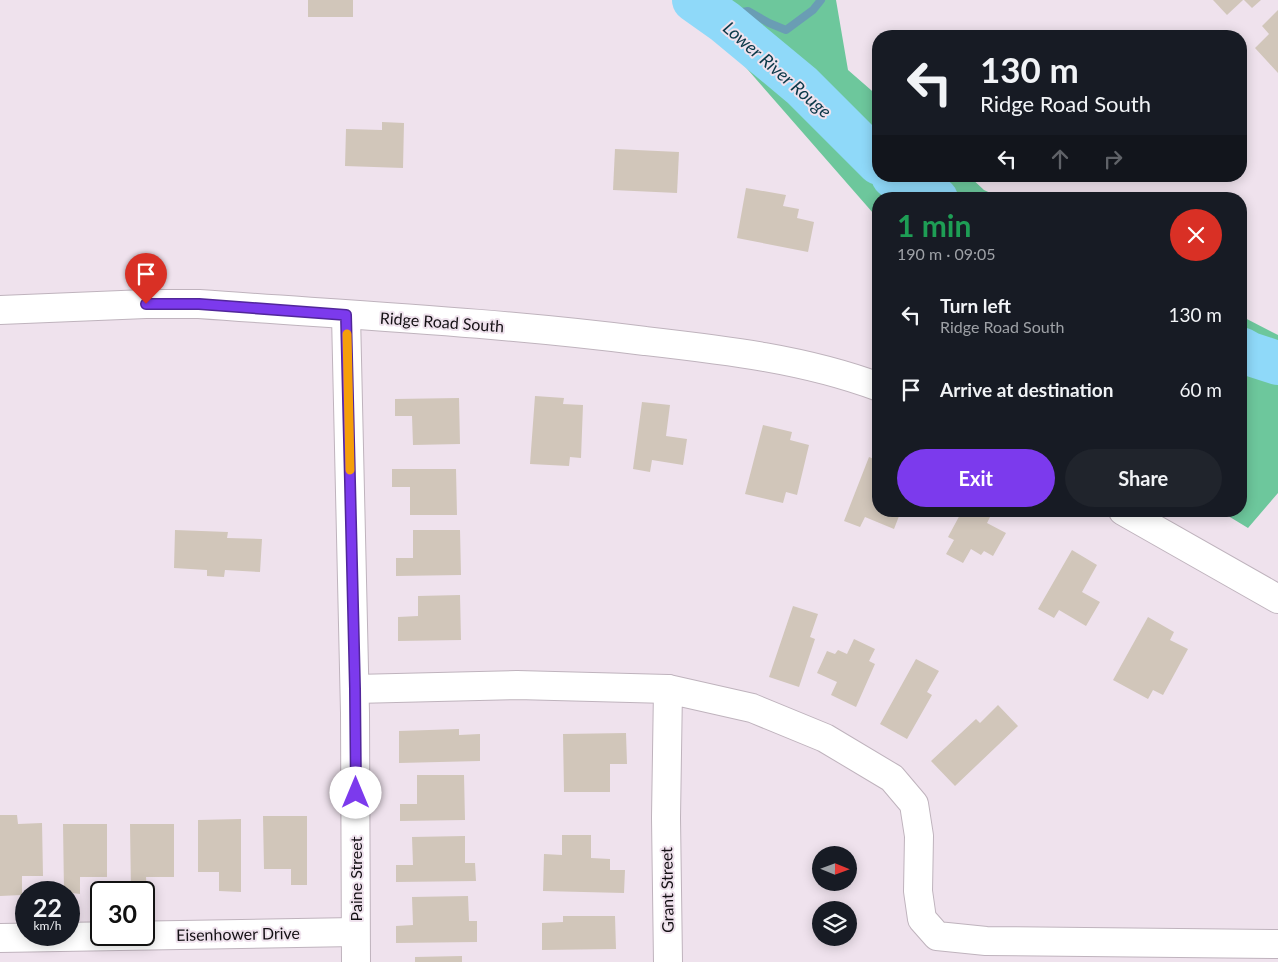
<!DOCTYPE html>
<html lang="en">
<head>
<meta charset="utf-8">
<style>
	:root { --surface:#171b24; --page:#20242c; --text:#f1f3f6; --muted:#9ea1a6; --accent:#7c3aed }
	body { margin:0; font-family:Lato,sans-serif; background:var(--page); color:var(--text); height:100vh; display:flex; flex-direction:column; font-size:19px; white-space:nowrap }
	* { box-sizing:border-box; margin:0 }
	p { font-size:16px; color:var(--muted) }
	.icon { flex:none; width:28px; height:28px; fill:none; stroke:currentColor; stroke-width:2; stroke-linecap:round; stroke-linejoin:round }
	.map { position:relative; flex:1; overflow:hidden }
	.side { position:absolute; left:872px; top:192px; width:375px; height:325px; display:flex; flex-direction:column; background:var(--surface); border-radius:20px; box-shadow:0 2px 12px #0003 }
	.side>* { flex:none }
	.banner { position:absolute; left:872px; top:30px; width:375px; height:152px; border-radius:20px; box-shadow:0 2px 12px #0003; background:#171b24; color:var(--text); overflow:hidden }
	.needle { width:32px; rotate:91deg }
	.controls { position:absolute; left:812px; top:846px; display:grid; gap:10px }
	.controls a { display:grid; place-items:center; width:45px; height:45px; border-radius:50%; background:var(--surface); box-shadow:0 2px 12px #0003; font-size:25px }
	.speed { position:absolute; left:15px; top:881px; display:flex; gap:10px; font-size:25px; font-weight:700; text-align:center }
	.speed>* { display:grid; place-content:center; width:65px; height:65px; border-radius:50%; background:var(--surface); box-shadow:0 2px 12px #0003; line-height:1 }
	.speed small { font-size:12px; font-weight:400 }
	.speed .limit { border:2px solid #111; border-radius:8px; background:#fff; color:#111 }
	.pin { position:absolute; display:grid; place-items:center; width:42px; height:42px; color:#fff; margin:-51px -21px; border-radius:50% 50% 50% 0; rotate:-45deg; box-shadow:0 0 5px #0007 }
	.pin .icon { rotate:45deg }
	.me { position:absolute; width:55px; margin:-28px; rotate:0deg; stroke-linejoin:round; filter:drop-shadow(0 0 4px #0008) }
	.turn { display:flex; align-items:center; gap:18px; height:105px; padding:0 25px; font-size:22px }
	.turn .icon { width:65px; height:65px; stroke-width:2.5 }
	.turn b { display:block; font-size:35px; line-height:42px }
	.lanes { display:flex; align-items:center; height:48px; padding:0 25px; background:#0003; justify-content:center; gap:25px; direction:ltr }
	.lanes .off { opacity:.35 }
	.round { display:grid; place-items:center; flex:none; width:52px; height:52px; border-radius:26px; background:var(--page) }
	.summary { display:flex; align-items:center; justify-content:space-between; height:85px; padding:0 25px }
	h1 { font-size:30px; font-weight:700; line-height:38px; color:#1e9e55 }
	.action { display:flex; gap:10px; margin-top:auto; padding:10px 25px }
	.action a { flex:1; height:58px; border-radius:30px; background:var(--accent); color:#fff; font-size:20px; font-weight:700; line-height:58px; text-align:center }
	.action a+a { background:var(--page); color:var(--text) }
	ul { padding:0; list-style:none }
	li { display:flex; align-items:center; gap:15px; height:75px; padding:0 25px }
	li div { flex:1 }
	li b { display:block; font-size:19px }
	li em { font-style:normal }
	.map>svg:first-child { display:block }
	.forest { fill:#6dc79c }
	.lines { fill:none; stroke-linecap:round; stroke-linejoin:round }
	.stream { stroke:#6a9db4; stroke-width:8 }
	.river { stroke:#8fd9f9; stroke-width:44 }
	.building { fill:#d1c6ba }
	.street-casing { stroke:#bfb3bd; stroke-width:30 }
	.secondary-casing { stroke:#bfb3bd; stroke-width:30 }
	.street { stroke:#fff; stroke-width:28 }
	.secondary { stroke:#fff; stroke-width:28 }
	.route-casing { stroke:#51269a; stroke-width:12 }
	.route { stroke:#7c3aed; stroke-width:9 }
	.slow { stroke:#f59e0b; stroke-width:9 }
	.labels { text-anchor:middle; stroke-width:4; stroke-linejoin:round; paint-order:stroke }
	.street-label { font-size:16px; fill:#141014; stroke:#efe2ed }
	.water-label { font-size:18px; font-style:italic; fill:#0a3848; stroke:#efe2ed }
</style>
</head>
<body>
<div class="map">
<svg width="1278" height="962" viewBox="0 0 1278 962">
	<rect width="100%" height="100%" fill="#efe2ed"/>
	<g class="forest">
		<polygon points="687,0 836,0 848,70 879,97 879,176 969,176 984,190 1003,199 879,199 879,225 873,213"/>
		<polygon points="1241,316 1278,335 1278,493 1248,528 1220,511 1241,511"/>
	</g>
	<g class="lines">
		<polyline class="stream" points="725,22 731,14 748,11 769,23 786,30 813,10 821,0"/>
		<g class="river">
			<polyline points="694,0 725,22 802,86 879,163"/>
			<polyline points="893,176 913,193 936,199"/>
			<polyline points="1241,349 1250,354 1278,363"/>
		</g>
	</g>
	<g class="building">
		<rect x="308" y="0" width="45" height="17"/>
		<polygon points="1213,0 1243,0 1227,15"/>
		<polygon points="1244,0 1261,0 1252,8"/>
		<polygon points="1278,10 1278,73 1255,48 1269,34 1262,26"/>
		<polygon points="382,122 404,123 403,168 345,166 346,129 382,130"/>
		<polygon points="615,149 679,152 677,193 613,190"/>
		<polygon points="746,188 786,195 783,206 799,209 797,218 814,222 808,252 737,238"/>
		<polygon points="535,396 564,398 563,404 583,405 581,458 570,457 569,466 530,464"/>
		<polygon points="459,398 460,444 413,445 412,416 395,416 395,399"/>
		<polygon points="642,402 670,405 666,436 687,439 683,465 652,460 650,472 633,469"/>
		<polygon points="763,425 792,432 790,440 809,445 797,495 786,492 783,503 745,494"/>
		<polygon points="869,457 879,461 879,511 901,511 894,529 865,517 860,527 844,521"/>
		<polygon points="392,469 456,469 457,515 410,515 410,487 392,487"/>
		<polygon points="962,511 993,511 987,523 1006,533 993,556 984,551 981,555 971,549 963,563 946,554 954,540 948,537"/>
		<polygon points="175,530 228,532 227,538 262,539 260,572 225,570 224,577 207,576 207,570 174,568"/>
		<polygon points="413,530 460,530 461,575 396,576 396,558 413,558"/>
		<polygon points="1072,550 1097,565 1082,592 1100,602 1086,626 1059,610 1054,618 1038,609"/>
		<polygon points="460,595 461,640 398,641 398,617 418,616 418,596"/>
		<polygon points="793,606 818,614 810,637 815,639 799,687 769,677"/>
		<polygon points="1148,617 1174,632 1170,640 1188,649 1163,695 1153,690 1148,699 1113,680"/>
		<polygon points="854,639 875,649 869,661 875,664 856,707 831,695 837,682 817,673 827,651 835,654 838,650 847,654"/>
		<polygon points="916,659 939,671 927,692 932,695 907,739 880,724"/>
		<polygon points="998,705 1018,726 955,786 931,761 976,719 980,723"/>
		<polygon points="459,729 459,735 480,734 480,761 399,763 399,731"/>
		<polygon points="626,733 627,764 610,764 610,792 564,792 563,734"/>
		<polygon points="417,775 464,775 465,820 400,821 400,804 417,804"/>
		<polygon points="0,815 17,815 18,824 42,823 43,876 22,876 22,895 0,896"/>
		<polygon points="263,816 307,816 307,885 291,885 291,869 264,869"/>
		<polygon points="241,819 241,892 219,891 219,872 198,872 198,820"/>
		<polygon points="63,824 107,824 107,877 80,877 80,894 64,892"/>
		<polygon points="130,824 174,824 174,877 146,877 147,893 131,892"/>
		<polygon points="562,835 591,835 591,858 610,859 610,870 625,870 624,893 543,891 544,854 562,855"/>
		<polygon points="465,836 465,863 475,863 476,881 396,882 396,865 413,865 412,837"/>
		<polygon points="468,896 469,921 477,921 477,942 396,943 396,926 413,925 412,897"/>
		<polygon points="563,916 615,916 616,949 542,950 542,923 563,922"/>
		<polygon points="462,956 462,962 415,962 415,957"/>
	</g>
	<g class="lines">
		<defs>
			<g id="street">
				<polyline points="346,315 355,713 356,962"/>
				<polyline points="355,689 517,685 668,689"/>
				<polyline points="0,938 355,932"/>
				<polyline points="668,962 666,818 668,689 752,708 825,738 892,778 914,804 919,836 918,891 922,919 937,936 986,941 1278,944"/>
			</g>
			<g id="secondary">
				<path d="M0,310l146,-6h53c149,11 298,18 446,37 79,9 159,18 234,46"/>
				<polyline points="1123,511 1278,599"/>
			</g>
		</defs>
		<use href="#street" class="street-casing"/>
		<use href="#secondary" class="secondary-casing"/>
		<use href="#street" class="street"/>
		<use href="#secondary" class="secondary"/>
	</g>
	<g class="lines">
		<defs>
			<polyline id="route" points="146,304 199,304 346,315 355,689 356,793"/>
		</defs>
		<use href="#route" class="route-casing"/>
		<use href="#route" class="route"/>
		<polyline class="slow" points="347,334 350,470"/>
	</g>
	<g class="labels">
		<g class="street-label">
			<text transform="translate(442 322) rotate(4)" y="6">Ridge Road South</text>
			<text transform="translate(356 879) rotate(-90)" y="6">Paine Street</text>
			<text transform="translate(667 890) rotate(-91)" y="6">Grant Street</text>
			<text transform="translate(238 934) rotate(-1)" y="6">Eisenhower Drive</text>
		</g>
		<g class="water-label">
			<text transform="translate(777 70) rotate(41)" y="6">Lower River Rouge</text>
		</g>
	</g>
</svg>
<div class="controls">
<a><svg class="needle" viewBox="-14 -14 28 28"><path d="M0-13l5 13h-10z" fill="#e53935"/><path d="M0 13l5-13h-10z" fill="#9ea1a6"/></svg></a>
<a><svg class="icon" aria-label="layers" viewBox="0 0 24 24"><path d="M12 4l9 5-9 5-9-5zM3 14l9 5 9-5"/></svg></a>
</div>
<div class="speed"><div>22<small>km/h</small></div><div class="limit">30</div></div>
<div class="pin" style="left:146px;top:304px;background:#d93025"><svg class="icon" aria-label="arrive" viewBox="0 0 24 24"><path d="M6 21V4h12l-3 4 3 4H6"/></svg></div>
<svg class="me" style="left:356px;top:793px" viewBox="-20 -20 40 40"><circle r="19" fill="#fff"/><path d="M0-13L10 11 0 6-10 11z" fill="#7c3aed"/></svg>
<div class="banner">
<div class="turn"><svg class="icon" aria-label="left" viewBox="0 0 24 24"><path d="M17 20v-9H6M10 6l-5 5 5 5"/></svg><div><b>130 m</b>Ridge Road South</div></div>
<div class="lanes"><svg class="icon" aria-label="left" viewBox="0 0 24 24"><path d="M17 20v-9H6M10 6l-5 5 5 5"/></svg><svg class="icon off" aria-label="ahead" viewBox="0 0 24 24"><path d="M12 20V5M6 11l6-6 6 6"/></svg><svg class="icon off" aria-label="right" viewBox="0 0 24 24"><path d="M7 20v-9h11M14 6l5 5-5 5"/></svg></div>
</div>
<section class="side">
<div class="summary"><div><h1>1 min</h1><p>190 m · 09:05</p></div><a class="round" style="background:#d93025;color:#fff"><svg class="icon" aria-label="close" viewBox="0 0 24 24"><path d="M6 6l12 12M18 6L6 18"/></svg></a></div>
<ul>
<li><svg class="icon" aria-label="left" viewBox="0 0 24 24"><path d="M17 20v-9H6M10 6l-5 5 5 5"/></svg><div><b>Turn left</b><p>Ridge Road South</p></div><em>130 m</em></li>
<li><svg class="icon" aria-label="arrive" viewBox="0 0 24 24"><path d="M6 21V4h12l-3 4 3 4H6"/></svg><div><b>Arrive at destination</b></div><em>60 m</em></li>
</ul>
<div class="action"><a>Exit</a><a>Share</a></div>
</section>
</div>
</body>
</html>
